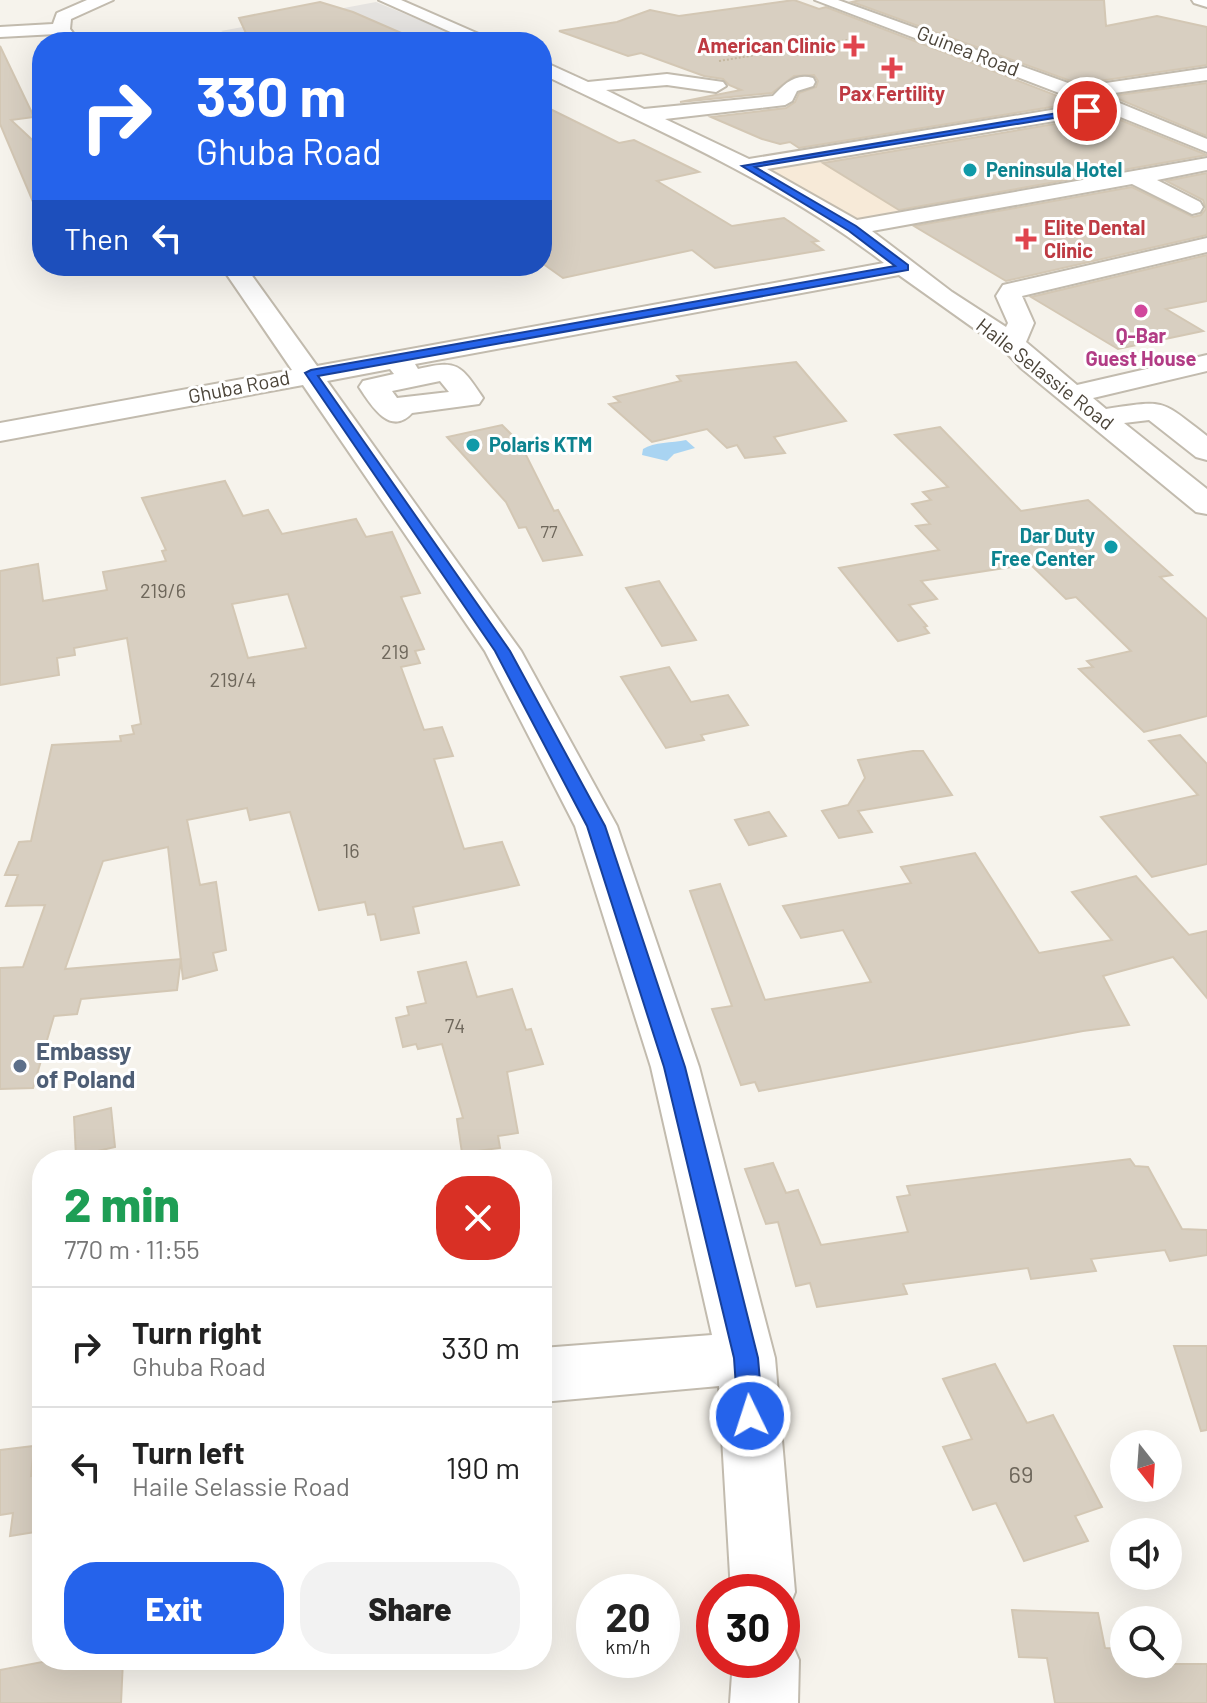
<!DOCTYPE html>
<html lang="en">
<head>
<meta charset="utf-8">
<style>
	:root { --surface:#fff; --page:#f2f2f2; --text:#222; --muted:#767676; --line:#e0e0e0; --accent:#2563eb }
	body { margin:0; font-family:Barlow,sans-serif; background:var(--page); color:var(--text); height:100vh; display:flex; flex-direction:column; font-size:30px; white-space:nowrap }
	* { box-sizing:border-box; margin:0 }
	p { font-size:26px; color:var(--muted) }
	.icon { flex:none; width:44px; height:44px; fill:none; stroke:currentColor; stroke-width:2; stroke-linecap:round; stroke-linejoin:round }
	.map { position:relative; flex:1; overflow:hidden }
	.side { position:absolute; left:32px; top:1150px; width:520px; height:520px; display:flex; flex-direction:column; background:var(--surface); border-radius:32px; box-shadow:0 8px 32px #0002 }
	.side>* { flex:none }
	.guide { position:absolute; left:32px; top:32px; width:520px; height:244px; border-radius:32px; box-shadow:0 8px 32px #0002; background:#2563eb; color:#fff; overflow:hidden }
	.needle { width:52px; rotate:163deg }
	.tools { position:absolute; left:1110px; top:1430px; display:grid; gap:16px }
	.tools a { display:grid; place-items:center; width:72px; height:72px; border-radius:50%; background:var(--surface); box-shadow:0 8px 32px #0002; font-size:40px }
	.speed { position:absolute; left:576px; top:1574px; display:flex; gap:16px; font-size:40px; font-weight:700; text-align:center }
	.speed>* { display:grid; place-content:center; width:104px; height:104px; border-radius:50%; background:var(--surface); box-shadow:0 8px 32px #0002; line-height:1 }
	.speed small { font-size:20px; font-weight:400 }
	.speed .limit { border:12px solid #d22; background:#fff; color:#111 }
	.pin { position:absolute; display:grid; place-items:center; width:68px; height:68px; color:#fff; margin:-34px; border:4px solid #fff; border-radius:50%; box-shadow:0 2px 8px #0007 }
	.me { position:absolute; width:88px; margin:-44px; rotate:356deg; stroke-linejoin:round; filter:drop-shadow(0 0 6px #0008) }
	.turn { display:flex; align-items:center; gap:28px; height:168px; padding:0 32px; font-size:36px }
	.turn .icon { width:104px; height:104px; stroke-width:2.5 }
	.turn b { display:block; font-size:56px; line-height:68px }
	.then { display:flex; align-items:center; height:76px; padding:0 32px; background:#0003; gap:16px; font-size:30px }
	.round { display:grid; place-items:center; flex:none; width:84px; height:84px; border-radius:32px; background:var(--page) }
	.summary { display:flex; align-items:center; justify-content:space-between; height:136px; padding:0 32px }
	h1 { font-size:48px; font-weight:800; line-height:60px; color:#1e9e55 }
	.action { display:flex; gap:16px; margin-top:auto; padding:16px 32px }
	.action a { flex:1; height:92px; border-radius:32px; background:var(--accent); color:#fff; font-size:32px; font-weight:800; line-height:92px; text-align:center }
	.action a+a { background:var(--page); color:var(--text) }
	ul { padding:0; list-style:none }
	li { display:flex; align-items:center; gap:24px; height:120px; padding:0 32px; border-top:2px solid var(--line) }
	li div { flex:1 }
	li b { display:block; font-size:30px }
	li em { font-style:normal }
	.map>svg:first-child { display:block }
	.commercial { fill:#f7ead8 }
	.parking { fill:#e5e3e0 }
	.water { fill:#a9d4f2 }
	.building { fill:#d8cfc1; stroke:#d3c7b4; stroke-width:2; fill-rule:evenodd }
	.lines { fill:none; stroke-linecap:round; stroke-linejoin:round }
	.minor-casing { stroke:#c2bbae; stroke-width:4 }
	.path { stroke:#c4b79f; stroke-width:2; stroke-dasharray:2 2; stroke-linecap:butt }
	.minor { fill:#fff; fill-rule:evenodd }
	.route { fill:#2563eb; stroke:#184099; stroke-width:2 }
	.health-dot { fill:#e0444e; stroke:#fff; stroke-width:3 }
	.culture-dot { fill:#0f9aa8; stroke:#fff; stroke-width:3 }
	.hotel-dot { fill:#d1479c; stroke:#fff; stroke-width:3 }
	.service-dot { fill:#5c6f8a; stroke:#fff; stroke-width:3 }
	.labels { text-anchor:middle; stroke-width:6; stroke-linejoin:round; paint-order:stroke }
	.far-number-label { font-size:18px; fill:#6e675b }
	.far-health-label { font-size:20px; font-weight:bold; fill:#be3a42; stroke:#fff; text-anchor:end }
	.far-street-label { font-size:20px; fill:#4b4439; stroke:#fff }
	.far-culture-label { font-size:20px; font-weight:bold; fill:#0d838f; stroke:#fff; text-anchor:start }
	.far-hotel-label { font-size:20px; font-weight:bold; fill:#b23c85; stroke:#fff }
	.number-label { font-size:20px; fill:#6e675b }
	.service-label { font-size:24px; font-weight:bold; fill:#4e5e75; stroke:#fff; text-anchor:start }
	.near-number-label { font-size:24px; fill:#6e675b }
</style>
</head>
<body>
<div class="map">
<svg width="1207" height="1703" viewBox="0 0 1207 1703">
	<rect width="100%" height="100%" fill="#f6f3ec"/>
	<polygon class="commercial" points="960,134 1058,184 848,222 754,168"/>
	<polygon class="parking" points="376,2 456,35 416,42 244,42 221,31"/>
	<path class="water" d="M686,440l9,8 -21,6 -7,7 -25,-6 1,-6c11,-7 29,-6 43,-9z"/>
	<g class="building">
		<polygon points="794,0 819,9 826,7 1076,103 799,148 790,142 780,144 762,139 711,117 786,108 795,102 799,93 816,87 818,81 814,75 794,76 772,93 680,102 741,90 729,85 723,79 704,76 641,53 628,56 559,31 617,22 650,10 679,16"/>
		<polygon points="860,0 1104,0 1106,26 1157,16 1207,27 1207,65 1079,84 852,2"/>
		<polygon points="320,2 353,12 422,42 250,42 239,18"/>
		<polygon points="0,46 34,117 11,120 42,149 42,223 0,124"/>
		<polygon points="1207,83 1207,136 1111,96"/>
		<polygon points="542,105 619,143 634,140 699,172 657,181 732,226 784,218 818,241 812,242 823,250 715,268 692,250 563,278 542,263 542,172 547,168 542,165"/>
		<polygon points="1108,115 1207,155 899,210 823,163"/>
		<polygon points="1207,173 1207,235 1006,281 914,226 1132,187 1193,217 1201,215 1206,209 1203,200 1166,181"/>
		<polygon points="1207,255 1207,301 1166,309 1203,331 1118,349 1031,297"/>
		<polygon points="796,362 846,421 774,437 785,453 745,458 737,445 727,448 707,429 652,442 609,404 620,402 614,397 681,381 677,376"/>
		<polygon points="502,425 520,443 554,511 558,510 582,555 543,561 526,527 519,528 506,502 447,437"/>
		<polygon points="940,427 1021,511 1088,500 1172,575 1160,577 1207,619 1207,716 1144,732 1079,669 1093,667 1087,661 1131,651 1076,597 1066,599 1030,564 921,581 937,599 909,605 927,626 924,627 929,633 898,641 839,568 939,550 916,526 930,524 912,504 931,500 923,492 948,487 895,435"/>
		<path d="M225,481l18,35 25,-6 14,24 74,-15 10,18 26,-5 28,61 -19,4 23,52 -9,2 5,12 -19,4 23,63 18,-3 11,29 -19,3 30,90 38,-7 17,43 -106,22 6,26 -38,7 -6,-26 -7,1 -3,-13 -46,8 -29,-98 -40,8 -3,-12 -60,12 13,65 16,-3 10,68 -13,3 4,17 -34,9 -15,-132 -65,14 -38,108 116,-10 -4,31 -96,9 -4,15 -23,2 -21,72 -33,1v-121l23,-1 22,-62 -39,1 12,-31h-13l14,-33 12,-1 21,-96 69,-4 -1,-5 14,-2 -2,-8 9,-2 -14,-86 -53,10 1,7 -18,3 2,17 -59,10v-114l38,-7 5,37 64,-11 -4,-18 63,-11 -4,-10 4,-1 -24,-52zM288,594l18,54 -58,10 -16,-54z"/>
		<polygon points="659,581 696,640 662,646 626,588"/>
		<polygon points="669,667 691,702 728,695 748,725 701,735 704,740 666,748 621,677"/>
		<polygon points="1180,735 1207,764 1207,864 1152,877 1101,817 1198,795 1149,741"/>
		<polygon points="913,751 923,751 952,795 858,811 872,832 839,838 822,811 848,805 865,778 858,760"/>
		<polygon points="769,812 786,836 749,845 735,820"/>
		<polygon points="975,853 1039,953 1112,940 1072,892 1136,876 1189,935 1207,931 1207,998 1173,957 1103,976 1129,1025 1083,1031 759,1091 755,1082 741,1085 712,1009 732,1006 690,891 720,884 765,1000 871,982 843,930 801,938 783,906 911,883 901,867"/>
		<polygon points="466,962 477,997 512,989 526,1030 531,1029 543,1064 507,1072 518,1133 498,1136 500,1148 462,1153 457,1119 463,1118 442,1044 418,1049 416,1044 403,1047 396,1018 409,1015 407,1007 426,1003 418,972"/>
		<polygon points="111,1108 115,1147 76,1156 74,1117"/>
		<polygon points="1130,1159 1135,1166 1148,1167 1182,1229 1207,1230 1207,1255 1170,1261 1165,1250 1091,1259 1096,1271 1031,1279 1028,1268 903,1284 907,1294 817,1307 810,1283 796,1286 778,1222 766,1224 745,1169 773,1163 786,1193 798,1190 821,1245 908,1232 897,1197 910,1195 907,1186"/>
		<polygon points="1174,1346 1207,1346 1207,1430 1201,1431"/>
		<polygon points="995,1364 1027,1423 1053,1415 1102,1507 1075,1516 1088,1541 1024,1561 996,1503 973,1510 943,1447 972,1439 943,1379"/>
		<polygon points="34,1446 31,1476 42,1474 42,1531 10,1536 13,1513 0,1515 0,1450"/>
		<polygon points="1012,1610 1098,1613 1105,1648 1124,1649 1124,1664 1207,1664 1207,1703 1055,1703 1047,1658 1019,1657"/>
		<polygon points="53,1660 123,1660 121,1703 0,1703 0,1670"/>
	</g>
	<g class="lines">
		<defs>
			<g id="minor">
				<polygon points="87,0 113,0 71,19 70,29 80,42 62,42 56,34 0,37 0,27 53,24 57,13"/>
				<polygon points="379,0 401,0 497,42 473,42"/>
				<path d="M815,0h23l241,87 128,-19v12l-107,15 107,44v13l-99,-40 -341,57 90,51 350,-62v12l-50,10 43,22 3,5 -3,5 -8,2 -60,-30 -260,47 80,61 54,35 2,-4 -12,-27 7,-11 204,-47v14l-185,44 12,27 -8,19 51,43 130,-30v16l-114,27 13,11c61,-9 53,-10 101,27v24l-11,-3 -47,-37 -25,3 83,66v25l-11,-2 -175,-144 -18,-19 -104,-74 -484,89 3,5c40,-9 42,-5 65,29l-4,6 -67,9c-22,24 -41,-8 -53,-26l4,-6 31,-7 -4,-5 -63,12 194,270 96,175 82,241 76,291 20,234 -9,23 -4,1v-24h-51l-12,-206 -177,16v-54l170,-13 -61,-268 -76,-241 -90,-175 -182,-266 -303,56v-18l292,-53 -71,-104h24l72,100 567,-103c-103,-80 -225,-132 -342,-189v-13l46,21 79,-8 56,8 3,4 -10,6 -49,-7 -61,5 38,19 129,-13c11,-11 21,-23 40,-18l2,4 -2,4 -16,5 -5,10 -7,4 -120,14 84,40 339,-55zM440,381l9,11 -52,6 -5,-7z"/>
				<polygon points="1192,0 1207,0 1207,7 1194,3"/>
				<polygon points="782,1633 789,1637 799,1660 798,1703 730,1703 733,1660 782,1660"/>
			</g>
		</defs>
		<use href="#minor" class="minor-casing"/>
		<polyline class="path" points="719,61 860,38"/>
		<use href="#minor" class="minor"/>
	</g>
	<polygon class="route" points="1087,108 1090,112 755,167 856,226 908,265 908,270 318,376 510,651 605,826 685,1067 758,1358 763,1416 759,1425 750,1428 741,1425 738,1416 734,1358 664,1067 587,826 495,651 305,373 311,370 895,266 849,231 742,166"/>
	<g class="health-dot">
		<path d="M850 34h8v8h8v8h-8v8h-8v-8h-8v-8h8z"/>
		<path d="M888 56h8v8h8v8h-8v8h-8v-8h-8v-8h8z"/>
		<path d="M1022 227h8v8h8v8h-8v8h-8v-8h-8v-8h8z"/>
	</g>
	<g class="culture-dot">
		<circle cx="970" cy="170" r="8"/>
		<circle cx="473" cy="445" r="8"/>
		<circle cx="1111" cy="547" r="8"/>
	</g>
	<circle class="hotel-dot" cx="1141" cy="311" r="8"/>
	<circle class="service-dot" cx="20" cy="1066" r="8"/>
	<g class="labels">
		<g class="far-number-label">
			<text x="549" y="538">77</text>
		</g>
		<g class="far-health-label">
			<text x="836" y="53">American Clinic</text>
			<text x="892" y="101" text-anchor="middle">Pax Fertility</text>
			<text x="1044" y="235" text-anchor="start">Elite Dental<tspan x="1044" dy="23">Clinic</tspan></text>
		</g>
		<g class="far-street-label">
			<text transform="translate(968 51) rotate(21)" y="7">Guinea Road</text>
			<text transform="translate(1045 374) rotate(38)" y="7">Haile Selassie Road</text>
			<text transform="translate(239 387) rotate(-11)" y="7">Ghuba Road</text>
		</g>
		<g class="far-culture-label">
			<text x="986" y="177">Peninsula Hotel</text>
			<text x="489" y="452">Polaris KTM</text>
			<text x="1095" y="543" text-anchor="end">Dar Duty<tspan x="1095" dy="23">Free Center</tspan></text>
		</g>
		<g class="far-hotel-label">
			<text x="1141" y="343">Q-Bar<tspan x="1141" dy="23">Guest House</tspan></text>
		</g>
		<g class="number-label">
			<text x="163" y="598">219/6</text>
			<text x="395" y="659">219</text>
			<text x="233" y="687">219/4</text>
			<text x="351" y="858">16</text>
			<text x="455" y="1033">74</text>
		</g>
		<g class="service-label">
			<text x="36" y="1060">Embassy<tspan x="36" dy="28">of Poland</tspan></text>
		</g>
		<g class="near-number-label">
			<text x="1021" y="1483">69</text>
		</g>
	</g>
</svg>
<div class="tools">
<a><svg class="needle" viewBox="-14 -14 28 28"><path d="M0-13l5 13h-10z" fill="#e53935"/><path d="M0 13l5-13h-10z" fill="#767676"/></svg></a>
<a><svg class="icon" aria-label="sound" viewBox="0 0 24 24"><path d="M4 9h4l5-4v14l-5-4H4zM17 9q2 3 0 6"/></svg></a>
<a><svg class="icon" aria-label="search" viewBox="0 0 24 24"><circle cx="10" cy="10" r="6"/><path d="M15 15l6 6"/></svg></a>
</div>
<div class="speed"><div>20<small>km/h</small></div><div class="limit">30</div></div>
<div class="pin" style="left:1087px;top:111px;background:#d93025"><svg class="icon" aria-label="arrive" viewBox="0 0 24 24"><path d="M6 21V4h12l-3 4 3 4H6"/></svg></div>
<svg class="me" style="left:750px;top:1416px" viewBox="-20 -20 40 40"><circle r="17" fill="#2563eb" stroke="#fff" stroke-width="3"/><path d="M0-11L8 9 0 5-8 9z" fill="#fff"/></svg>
<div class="guide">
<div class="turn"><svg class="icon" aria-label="right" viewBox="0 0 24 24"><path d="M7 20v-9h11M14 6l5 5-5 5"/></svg><div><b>330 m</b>Ghuba Road</div></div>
<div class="then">Then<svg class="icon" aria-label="left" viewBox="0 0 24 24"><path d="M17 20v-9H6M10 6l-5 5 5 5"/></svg></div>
</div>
<section class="side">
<div class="summary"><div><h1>2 min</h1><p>770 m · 11:55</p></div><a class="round" style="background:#d93025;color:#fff"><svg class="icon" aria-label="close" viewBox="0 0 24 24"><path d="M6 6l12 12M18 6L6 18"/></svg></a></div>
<ul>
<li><svg class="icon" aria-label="right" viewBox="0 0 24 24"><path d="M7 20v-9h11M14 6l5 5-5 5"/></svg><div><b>Turn right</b><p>Ghuba Road</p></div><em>330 m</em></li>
<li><svg class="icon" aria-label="left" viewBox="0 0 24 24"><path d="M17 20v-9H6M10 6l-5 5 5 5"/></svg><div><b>Turn left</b><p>Haile Selassie Road</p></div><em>190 m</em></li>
</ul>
<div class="action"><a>Exit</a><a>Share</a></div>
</section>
</div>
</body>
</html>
